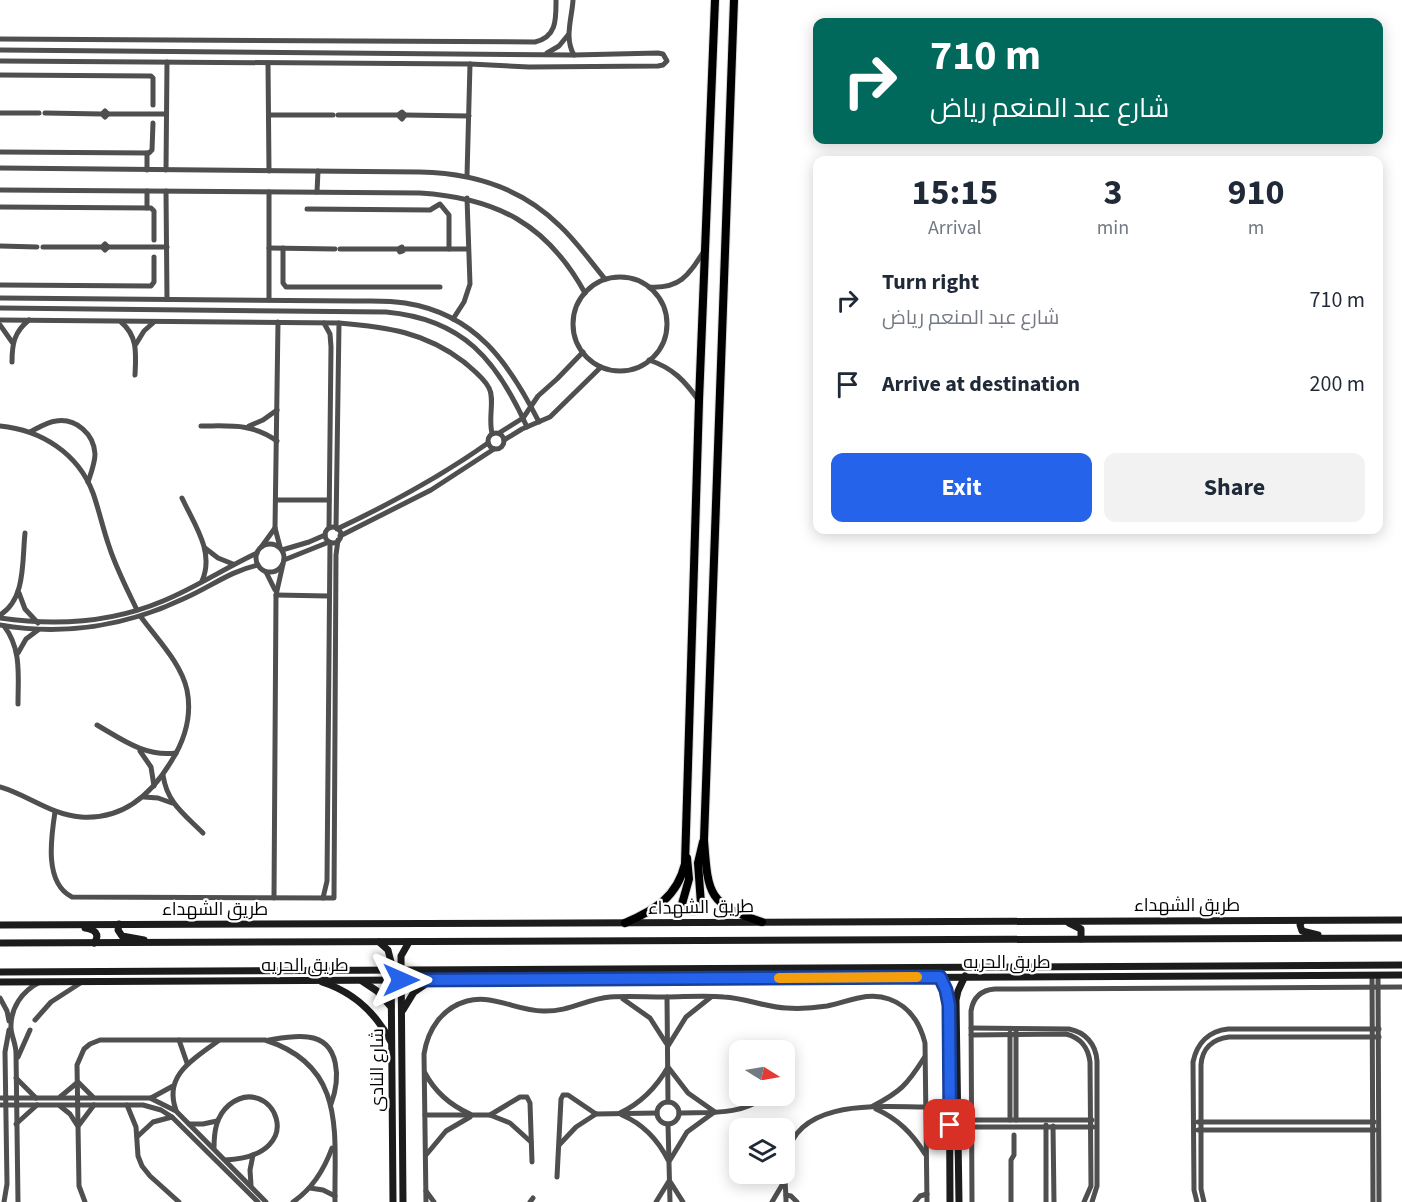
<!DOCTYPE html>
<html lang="en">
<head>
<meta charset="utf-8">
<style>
	:root { --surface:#fff; --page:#f2f2f3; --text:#1f2937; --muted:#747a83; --accent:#2563eb }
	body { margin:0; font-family:"Source Sans 3",Cairo,sans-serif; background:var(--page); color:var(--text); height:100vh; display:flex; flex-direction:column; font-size:22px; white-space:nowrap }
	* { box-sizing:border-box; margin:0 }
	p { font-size:20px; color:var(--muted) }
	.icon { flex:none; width:33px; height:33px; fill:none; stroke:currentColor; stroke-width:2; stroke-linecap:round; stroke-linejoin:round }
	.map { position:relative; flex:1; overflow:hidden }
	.panel { position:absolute; left:813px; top:156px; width:570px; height:378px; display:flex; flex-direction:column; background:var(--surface); border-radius:12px; box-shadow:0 3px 15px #0003 }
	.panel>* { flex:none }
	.banner { position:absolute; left:813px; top:18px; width:570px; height:126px; border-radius:12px; box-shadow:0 3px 15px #0003; background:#00695c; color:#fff; overflow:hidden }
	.needle { width:39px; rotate:101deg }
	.controls { position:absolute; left:729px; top:1040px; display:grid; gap:12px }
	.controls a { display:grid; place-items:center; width:66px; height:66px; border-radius:12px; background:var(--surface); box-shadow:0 3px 15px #0003; font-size:30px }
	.pin { position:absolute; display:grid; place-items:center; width:51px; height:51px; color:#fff; margin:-26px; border-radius:12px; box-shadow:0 3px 9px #0006 }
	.me { position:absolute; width:66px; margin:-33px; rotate:90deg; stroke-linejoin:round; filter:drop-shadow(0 0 4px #0008) }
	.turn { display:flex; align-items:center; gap:21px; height:126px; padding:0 18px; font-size:27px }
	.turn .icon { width:78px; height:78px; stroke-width:2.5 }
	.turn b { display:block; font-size:42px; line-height:51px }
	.eta { display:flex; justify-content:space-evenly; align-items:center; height:102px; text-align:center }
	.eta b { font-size:36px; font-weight:700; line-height:42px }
	.button { display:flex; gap:12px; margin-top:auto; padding:12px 18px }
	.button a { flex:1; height:69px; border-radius:12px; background:var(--accent); color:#fff; font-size:24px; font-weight:700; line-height:69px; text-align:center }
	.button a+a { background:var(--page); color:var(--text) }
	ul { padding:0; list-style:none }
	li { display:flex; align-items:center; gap:18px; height:84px; padding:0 18px }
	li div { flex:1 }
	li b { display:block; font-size:22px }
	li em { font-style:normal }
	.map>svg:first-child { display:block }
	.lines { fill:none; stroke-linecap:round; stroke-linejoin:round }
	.primary-casing { stroke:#dbdbdb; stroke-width:10 }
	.street { stroke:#4f4f4f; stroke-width:5 }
	.secondary { stroke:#1c1c1c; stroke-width:7 }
	.primary { stroke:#000; stroke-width:8 }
	.route-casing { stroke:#184099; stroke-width:15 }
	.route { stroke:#2563eb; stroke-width:10 }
	.slow { stroke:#f59e0b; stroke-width:10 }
	.labels { text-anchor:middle; stroke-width:4.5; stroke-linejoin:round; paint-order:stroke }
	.street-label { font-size:18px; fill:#000; stroke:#fff }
</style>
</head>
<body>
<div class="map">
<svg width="1402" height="1202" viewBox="0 0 1402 1202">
	<rect width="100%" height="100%" fill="#fff"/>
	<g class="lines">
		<defs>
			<g id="primary">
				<path d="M734,0l-30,840c4,55 4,64 58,82"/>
				<polyline points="687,858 689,879 682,904 686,910 693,911 701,904 698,863 703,842"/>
				<path d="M625,923c30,-13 52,-26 60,-59l14,-463 16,-401"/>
			</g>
		</defs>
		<use href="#primary" class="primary-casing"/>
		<g class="street">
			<path d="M573,0c-1,18 -9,38 1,55"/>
			<path d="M0,39l535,3c22,-5 21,-23 21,-42"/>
			<polyline points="0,50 574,55 658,53 663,54 667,61 663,65 658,66 529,67 470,64 0,61"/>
			<polyline points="547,53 559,46 568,35"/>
			<polyline points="268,63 269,171"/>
			<polyline points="0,75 151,76 153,78 153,105"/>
			<polyline points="0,113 39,113"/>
			<polyline points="45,113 102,114 105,111 108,114 105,117 102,114"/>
			<polyline points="108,114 166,114"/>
			<polyline points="269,115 333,115"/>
			<polyline points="338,115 398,115 402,112 405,115 402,119 398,115"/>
			<polyline points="405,115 469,116"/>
			<polyline points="0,152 149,153 152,150 153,123"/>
			<polyline points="147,153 147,170"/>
			<path d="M0,168l420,4c52,1 102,16 140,54 17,16 30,35 45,53"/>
			<polyline points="166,170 167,62"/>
			<polyline points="467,176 470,64"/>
			<path d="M0,190l420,3c77,5 127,31 165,100"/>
			<polyline points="166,191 167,299"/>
			<polyline points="317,192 318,171"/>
			<polyline points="0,207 151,208 154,211 154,240"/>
			<polyline points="147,208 147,191"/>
			<polyline points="307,209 430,210 440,204 449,215 449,249"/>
			<polyline points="0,246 37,247"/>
			<polyline points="43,247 102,247 105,250 108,247 105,244 102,247"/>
			<polyline points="108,247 167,247"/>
			<polyline points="269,248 335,249"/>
			<polyline points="283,248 283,283 286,287 440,287"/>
			<polyline points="340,249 398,249 400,252 403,251 402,247 398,249"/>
			<polyline points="403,249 468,249"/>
			<circle cx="620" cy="324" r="47"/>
			<polyline points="0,285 151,286 154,282 154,257"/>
			<path d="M649,287c31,2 39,-11 55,-36"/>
			<path d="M0,298l354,3c17,0 34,-1 51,2 71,11 104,60 134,119"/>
			<polyline points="269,300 269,192"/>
			<path d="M0,308l386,4c77,7 111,48 141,115"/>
			<polyline points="453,319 464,302 470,284 467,198"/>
			<path d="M0,320l339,3c48,4 86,9 125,39 8,7 20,16 25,26 6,11 -1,30 3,45"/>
			<path d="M121,322c17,14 15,32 14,53"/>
			<polyline points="278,322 275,528 280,547"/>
			<polyline points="324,323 330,334 331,347 329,528"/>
			<polyline points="0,325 12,342"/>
			<polyline points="136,344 144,331 154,322"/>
			<path d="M649,360c24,8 36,21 50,41"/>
			<path d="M12,362c0,-18 2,-30 17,-42"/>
			<path d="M0,426c41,4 78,27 93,67 6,17 10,36 16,53 7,22 18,43 28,64"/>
			<path d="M201,426c29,0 51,-3 76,15"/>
			<polyline points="249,426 263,420 277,410"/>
			<path d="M30,432c8,-4 17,-10 26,-11 20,-3 38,13 39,33 0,9 -4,19 -7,28"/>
			<circle cx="496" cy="441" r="8"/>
			<polyline points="499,433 523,418 538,396 557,379 583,352"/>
			<polyline points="504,440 522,429 550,417 601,367"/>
			<path d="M182,498c12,26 33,54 20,83"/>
			<polyline points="276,500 329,500"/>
			<circle cx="333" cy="535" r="8"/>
			<polyline points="336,528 339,323"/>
			<path d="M337,529c53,-25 103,-52 151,-86"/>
			<polyline points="340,536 431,490 494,449"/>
			<circle cx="270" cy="558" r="14"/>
			<polyline points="262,546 275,528"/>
			<polyline points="205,548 218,558 233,564"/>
			<polyline points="282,550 309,542 325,535"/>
			<polyline points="284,560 329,542"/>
			<polyline points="266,572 275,590"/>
			<polyline points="19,593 25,609 38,623"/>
			<polyline points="276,595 328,596"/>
			<path d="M0,615c26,-16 22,-54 25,-82"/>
			<path d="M0,618c55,8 111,5 163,-17 32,-13 62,-33 94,-48"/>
			<path d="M0,625c63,11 126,1 183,-26 26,-11 47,-28 75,-34"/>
			<path d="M4,626c18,23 14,51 14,78"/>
			<polyline points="18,653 26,639 38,630"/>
			<path d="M97,725c26,15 48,32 79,28"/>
			<polyline points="140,751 151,767 154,786"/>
			<path d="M163,775c4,28 21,39 40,58"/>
			<path d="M0,787c28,8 51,28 81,30 42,3 71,-23 91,-57 13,-21 20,-45 15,-70 -6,-27 -30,-51 -46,-73"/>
			<polyline points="144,797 158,798 172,803"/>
			<path d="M55,812c-4,26 -11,71 17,85l262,1 2,-343 2,-15"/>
			<polyline points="274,898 276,595 283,564"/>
			<polyline points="323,898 327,881 330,542"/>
			<polyline points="1372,975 1373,1202"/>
			<polyline points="1378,975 1379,1202"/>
			<polyline points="667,997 668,1102"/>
			<polyline points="0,998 7,1011 9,1021"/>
			<polyline points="623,999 650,1018 666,1043"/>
			<polyline points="35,1020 51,1002 82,982"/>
			<path d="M971,1028l98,1c16,3 27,15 28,32v125l-5,16"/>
			<polyline points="1016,1032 1016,1120"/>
			<polyline points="1010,1033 1010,1120"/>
			<path d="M971,1035l95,-1c15,4 22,13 24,28l1,124 -7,16"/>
			<polyline points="179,1040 187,1063"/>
			<path d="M269,1040c12,-2 26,-5 39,-3 33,4 32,43 23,67"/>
			<polyline points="668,1046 686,1017 711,997"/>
			<polyline points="18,1057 30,1030"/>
			<path d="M425,1073c10,19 25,32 45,41"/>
			<polyline points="16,1078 36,1098"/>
			<polyline points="60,1097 78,1082 93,1097"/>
			<polyline points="0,1098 150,1098 176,1111 266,1202"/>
			<polyline points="151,1098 173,1086"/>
			<circle cx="668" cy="1113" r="11"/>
			<polyline points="0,1105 143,1105 161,1110 172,1117 258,1202"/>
			<polyline points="127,1105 136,1127 138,1156 142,1166 150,1176 179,1202"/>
			<polyline points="60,1106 70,1114 77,1125"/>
			<path d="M873,1106c27,-14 34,-21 51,-48"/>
			<path d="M876,1109c22,10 36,24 49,45"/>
			<path d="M176,1110c-13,-35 18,-51 42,-69"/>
			<path d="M620,1113c21,-10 36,-25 48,-46l20,26 27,19"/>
			<path d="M679,1113c31,-1 63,3 88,-18"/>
			<polyline points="425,1115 490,1115 520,1097 527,1097 530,1103 532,1162"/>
			<polyline points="490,1115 510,1123 531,1142"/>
			<path d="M622,1115c21,9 36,25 46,45"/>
			<polyline points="972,1120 1092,1120"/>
			<polyline points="1198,1122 1374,1122"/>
			<polyline points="16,1124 37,1105"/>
			<polyline points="189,1124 203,1124 217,1121"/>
			<polyline points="668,1124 670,1202"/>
			<polyline points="79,1125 94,1105"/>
			<polyline points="1046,1125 1046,1202"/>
			<polyline points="1053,1126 1054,1202"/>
			<polyline points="972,1127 1093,1127"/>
			<polyline points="1198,1130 1375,1130"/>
			<polyline points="138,1136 153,1122 172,1117"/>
			<polyline points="560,1144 576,1127 596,1114"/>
			<path d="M214,1148c0,-16 2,-32 15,-43 42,-34 85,51 -4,55"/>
			<polyline points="426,1155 446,1131 470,1117"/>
			<polyline points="670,1160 687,1132 713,1113"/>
			<polyline points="557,1177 561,1099 563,1095 568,1095 596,1114 657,1113"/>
			<polyline points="671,1183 683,1202"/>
			<polyline points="251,1185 250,1170 253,1155"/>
			<polyline points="310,1188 323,1190 335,1196"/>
			<polyline points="426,1191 434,1202"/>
			<polyline points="786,1195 791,1196 797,1202"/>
			<polyline points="4,1202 7,1184 5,1052 9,1030"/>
			<path d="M18,1202l-2,-149c0,-8 -4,-16 -5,-24 -1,-21 11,-38 29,-47"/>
			<path d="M85,1202l-6,-16 -2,-121 7,-16 6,-5 10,-4h165c82,26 69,93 70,162"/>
			<path d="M293,1202c19,-13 31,-32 39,-54"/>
			<path d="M426,1202l-2,-148c4,-25 18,-46 43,-53 26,-7 50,10 76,10 26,1 43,-12 67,-14 18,-1 36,0 54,0 20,0 40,-2 60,0 21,1 41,10 62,11 14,1 28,0 41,-2 21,-4 41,-15 62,-7 20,7 31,24 36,44l2,159"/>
			<polyline points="530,1202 533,1198"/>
			<polyline points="656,1202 669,1181"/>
			<polyline points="772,1202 785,1180"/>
			<path d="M786,1202c0,-15 -3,-32 1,-47 12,-57 94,-48 138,-48"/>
			<polyline points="915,1202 920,1196 927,1194"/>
			<path d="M972,1202l-1,-191c2,-13 10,-21 24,-22l407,-2"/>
			<polyline points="1011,1202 1011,1160 1014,1155 1014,1135"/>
			<path d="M1197,1202l-3,-12 -1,-128c4,-19 16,-31 35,-33h151"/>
			<path d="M1204,1202l-3,-13v-124c1,-16 11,-26 28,-28h150"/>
		</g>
		<g class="secondary">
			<polyline points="1302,921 1300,925 1302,931 1318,935"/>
			<polyline points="1069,923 1081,929 1081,939"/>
			<polyline points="119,924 118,930 122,936 144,940"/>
			<polyline points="0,925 1402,920"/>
			<path d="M85,928c9,1 16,6 9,15"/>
			<polyline points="379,942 388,950 391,962 393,1202"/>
			<polyline points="0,943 1402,938"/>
			<polyline points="0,972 1402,965"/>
			<polyline points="939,973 946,990 949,1005 950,1202"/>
			<polyline points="362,981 377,991 391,1007"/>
			<polyline points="0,982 1402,975"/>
			<path d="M322,982c31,10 54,31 69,60"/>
			<polyline points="403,1010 414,992 430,981"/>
			<polyline points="403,1202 401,956 409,942"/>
			<polyline points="959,1202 956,1000 958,991 965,976"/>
		</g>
		<use href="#primary" class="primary"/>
	</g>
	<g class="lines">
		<defs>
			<polyline id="route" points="401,980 940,977 946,990 949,1005 950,1125"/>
		</defs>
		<use href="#route" class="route-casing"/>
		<use href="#route" class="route"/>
		<polyline class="slow" points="779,978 917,977"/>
	</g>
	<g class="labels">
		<g class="street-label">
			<text x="1187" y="911">طريق الشهداء</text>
			<text transform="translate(701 907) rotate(-1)" y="6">طريق الشهداء</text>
			<text x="215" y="915">طريق الشهداء</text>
			<text x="1007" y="968">طريق الحريه</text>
			<text x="305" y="971">طريق الحريه</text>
			<text transform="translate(377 1070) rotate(-90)" y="6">شارع النادى</text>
		</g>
	</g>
</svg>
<div class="controls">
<a><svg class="needle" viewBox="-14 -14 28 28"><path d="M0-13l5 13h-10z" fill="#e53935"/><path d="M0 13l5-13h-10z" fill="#747a83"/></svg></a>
<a><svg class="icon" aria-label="layers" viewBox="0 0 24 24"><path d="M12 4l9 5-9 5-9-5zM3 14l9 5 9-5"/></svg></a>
</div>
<div class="pin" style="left:950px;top:1125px;background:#d93025"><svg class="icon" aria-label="arrive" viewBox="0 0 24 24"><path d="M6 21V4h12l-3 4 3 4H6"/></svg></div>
<svg class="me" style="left:401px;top:980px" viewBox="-20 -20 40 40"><path d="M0-17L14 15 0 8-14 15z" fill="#2563eb" stroke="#fff" stroke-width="4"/></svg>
<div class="banner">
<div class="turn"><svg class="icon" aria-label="right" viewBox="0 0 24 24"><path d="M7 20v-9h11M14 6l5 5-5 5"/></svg><div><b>710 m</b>شارع عبد المنعم رياض</div></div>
</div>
<section class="panel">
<div class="eta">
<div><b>15:15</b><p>Arrival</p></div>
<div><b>3</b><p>min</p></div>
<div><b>910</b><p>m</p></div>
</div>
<ul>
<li><svg class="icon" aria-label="right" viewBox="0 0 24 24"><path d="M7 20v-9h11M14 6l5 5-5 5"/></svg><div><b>Turn right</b><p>شارع عبد المنعم رياض</p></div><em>710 m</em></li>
<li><svg class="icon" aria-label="arrive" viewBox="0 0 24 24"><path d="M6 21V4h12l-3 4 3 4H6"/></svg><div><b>Arrive at destination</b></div><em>200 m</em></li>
</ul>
<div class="button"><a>Exit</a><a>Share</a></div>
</section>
</div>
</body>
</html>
